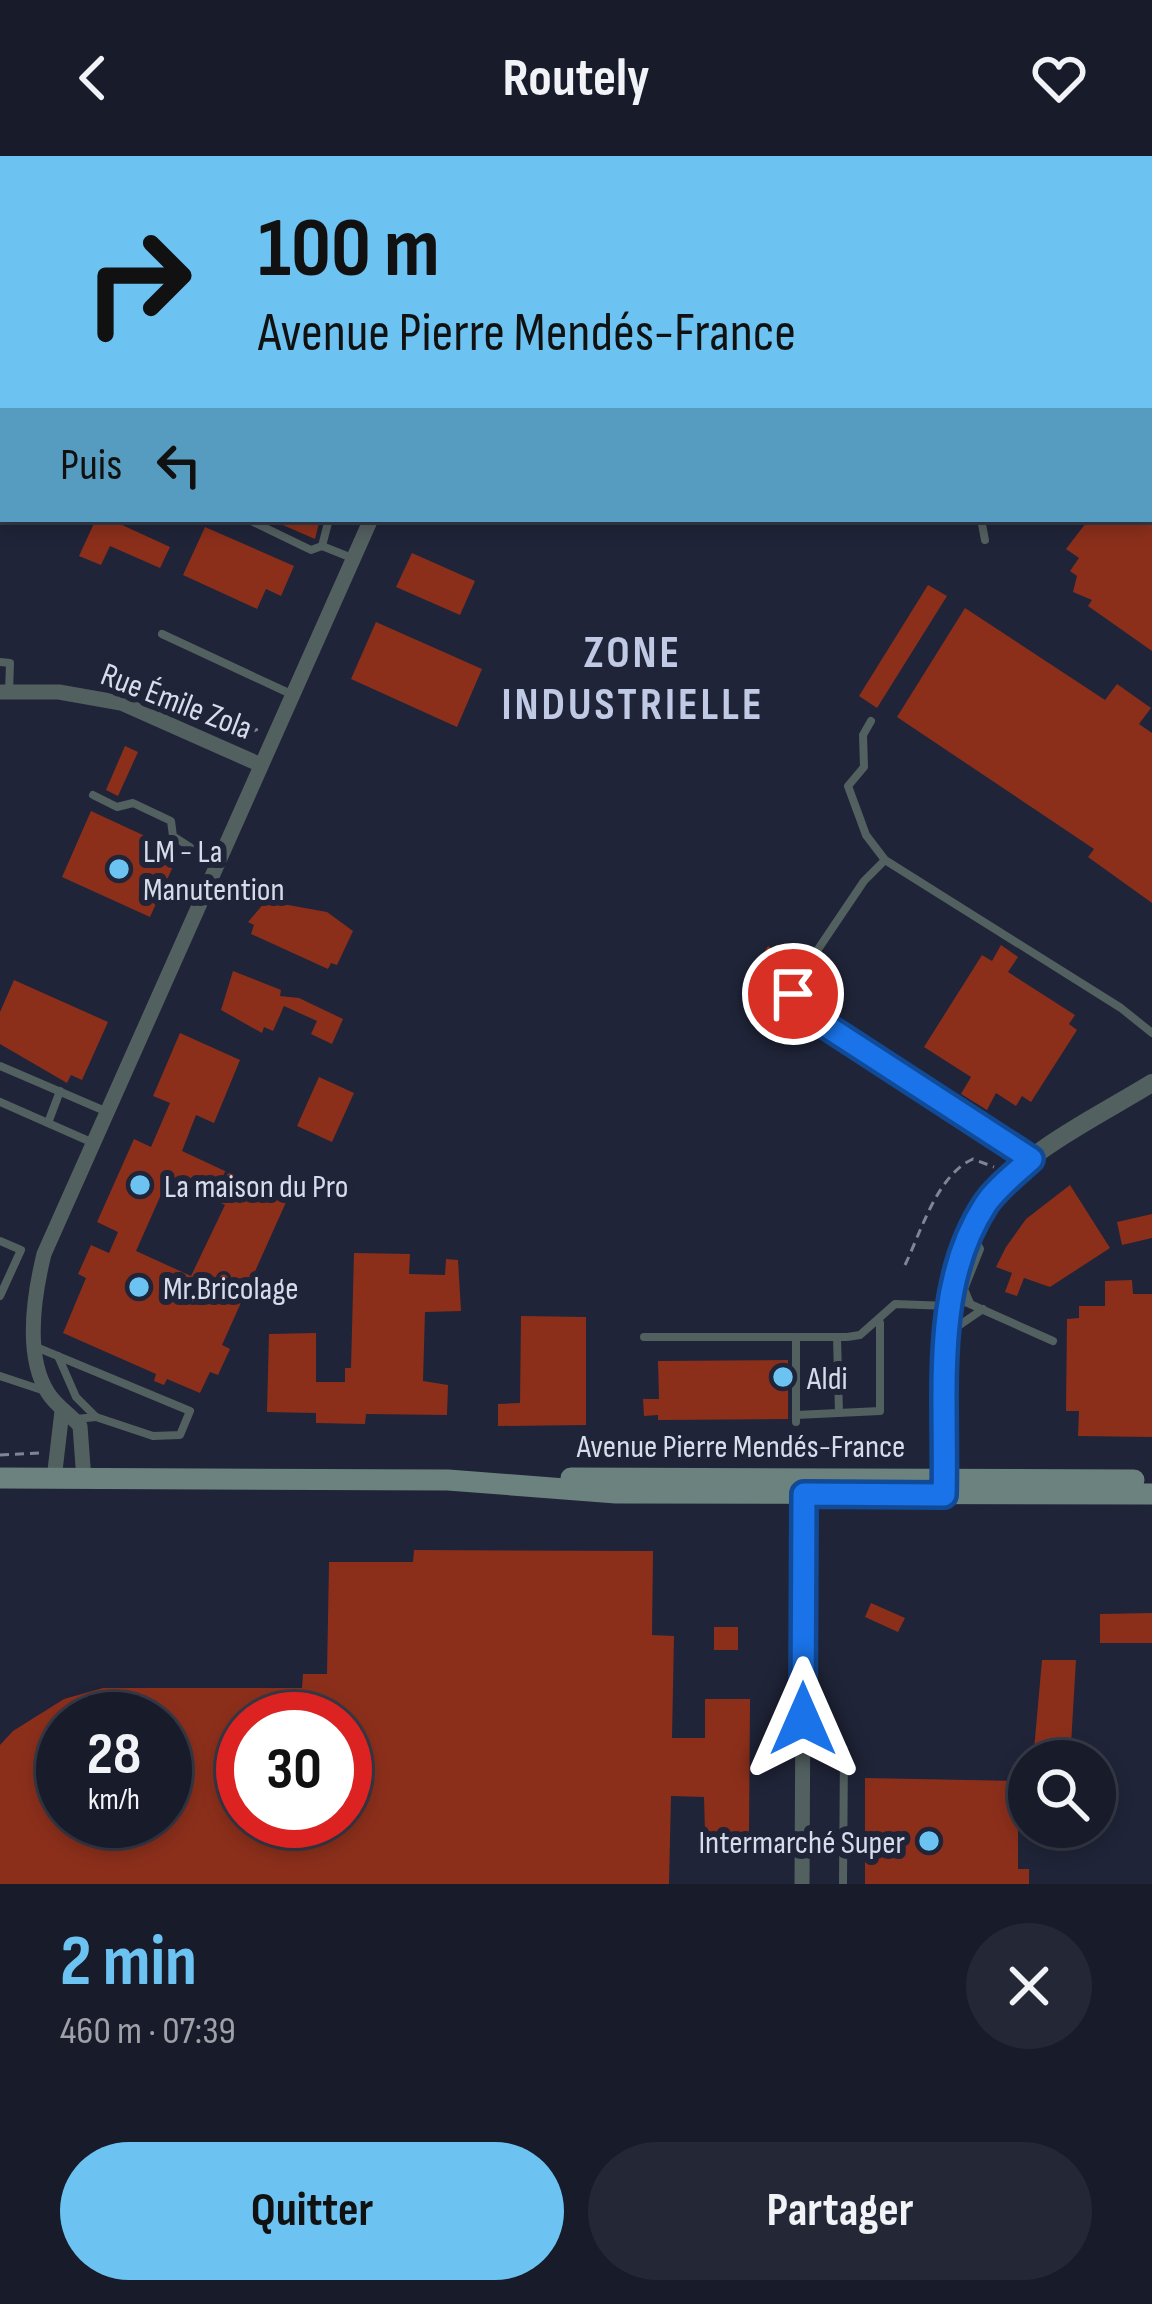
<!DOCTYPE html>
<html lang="fr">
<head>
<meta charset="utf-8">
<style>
	:root { --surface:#171b2a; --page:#242836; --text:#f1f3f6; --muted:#9ea1a8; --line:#363947; --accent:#6cc3f2 }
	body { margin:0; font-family:"Sofia Sans Condensed",sans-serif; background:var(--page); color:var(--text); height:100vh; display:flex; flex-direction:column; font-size:45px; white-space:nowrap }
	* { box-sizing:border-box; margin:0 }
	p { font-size:39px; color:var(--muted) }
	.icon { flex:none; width:66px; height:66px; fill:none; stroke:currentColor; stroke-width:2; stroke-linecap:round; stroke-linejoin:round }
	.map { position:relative; height:1728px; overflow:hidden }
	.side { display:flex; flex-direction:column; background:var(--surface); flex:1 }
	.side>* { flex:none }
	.banner { position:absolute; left:0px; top:0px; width:1152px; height:366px; box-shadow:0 6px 18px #0003,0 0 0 3px var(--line); background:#6cc3f2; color:#111; overflow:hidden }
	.buttons { position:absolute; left:1008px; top:1584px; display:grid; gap:24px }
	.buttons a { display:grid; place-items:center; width:108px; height:108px; border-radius:50%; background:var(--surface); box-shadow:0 6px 18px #0003,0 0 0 3px var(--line); font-size:60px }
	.speed { position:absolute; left:36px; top:1536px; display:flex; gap:24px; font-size:60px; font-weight:700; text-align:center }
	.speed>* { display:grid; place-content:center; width:156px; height:156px; border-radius:50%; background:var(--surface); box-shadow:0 6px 18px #0003,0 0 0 3px var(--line); line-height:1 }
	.speed small { font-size:30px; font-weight:400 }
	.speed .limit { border:18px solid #d22; background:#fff; color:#111 }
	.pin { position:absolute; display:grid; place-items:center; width:102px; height:102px; color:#fff; margin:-51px; border:6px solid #fff; border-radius:50%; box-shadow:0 3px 12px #0007 }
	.me { position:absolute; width:132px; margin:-66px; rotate:0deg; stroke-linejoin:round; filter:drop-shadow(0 0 9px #0008) }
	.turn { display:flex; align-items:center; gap:42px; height:252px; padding:0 60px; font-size:54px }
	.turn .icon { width:156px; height:156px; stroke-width:2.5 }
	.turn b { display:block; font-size:84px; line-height:102px }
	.then { display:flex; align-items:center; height:114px; padding:0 60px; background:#0003; gap:24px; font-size:45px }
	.round { display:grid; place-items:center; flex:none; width:126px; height:126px; border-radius:63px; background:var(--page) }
	.headline { display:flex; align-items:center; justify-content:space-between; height:204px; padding:0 60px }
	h1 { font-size:72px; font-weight:700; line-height:90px; color:var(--accent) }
	.cta { display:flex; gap:24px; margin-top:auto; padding:24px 60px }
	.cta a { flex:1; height:138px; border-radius:72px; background:var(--accent); color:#111; font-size:48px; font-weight:700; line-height:138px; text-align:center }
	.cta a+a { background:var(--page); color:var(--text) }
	header { display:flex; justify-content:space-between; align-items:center; height:156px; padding:0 60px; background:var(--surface); font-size:54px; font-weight:700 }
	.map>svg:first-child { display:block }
	.building { fill:#8b2f1b; fill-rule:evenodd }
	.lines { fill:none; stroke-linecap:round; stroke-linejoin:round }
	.path { stroke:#808596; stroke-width:3; stroke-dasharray:9 6; stroke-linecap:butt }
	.service { stroke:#52605f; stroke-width:8 }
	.minor { stroke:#52605f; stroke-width:15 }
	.tertiary { stroke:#52605f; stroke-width:18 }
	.secondary { stroke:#6b827f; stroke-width:21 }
	.route-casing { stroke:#114b97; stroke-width:30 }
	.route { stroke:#1a73e8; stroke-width:21 }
	.poi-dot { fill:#6cc3f2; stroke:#1f2438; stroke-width:4.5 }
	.labels { text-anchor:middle; stroke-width:12; stroke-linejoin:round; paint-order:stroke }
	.street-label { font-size:33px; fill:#d7dcea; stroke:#1f2438 }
	.poi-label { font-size:33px; fill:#d7dcea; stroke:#1f2438; text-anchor:start }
	.district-label { font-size:45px; font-weight:bold; letter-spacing:3px; fill:#c1cae5; stroke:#1f2438 }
</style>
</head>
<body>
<header><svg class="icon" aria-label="back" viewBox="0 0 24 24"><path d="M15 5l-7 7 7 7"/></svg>Routely<svg class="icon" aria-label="heart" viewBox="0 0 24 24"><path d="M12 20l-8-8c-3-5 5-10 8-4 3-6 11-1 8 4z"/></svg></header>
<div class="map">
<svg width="1152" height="1728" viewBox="0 0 1152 1728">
	<rect width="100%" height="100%" fill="#1f2438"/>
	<g class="building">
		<polygon points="96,363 122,363 120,368 170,391 160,412 110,390 101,409 79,400"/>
		<polygon points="269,363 320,363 315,383"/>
		<polygon points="1089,363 1152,363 1152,495 1088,450 1092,444 1073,436 1077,420 1070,415 1079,402 1066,393"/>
		<polygon points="205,371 294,410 281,440 266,433 257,453 183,419"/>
		<polygon points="412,397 475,425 460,459 396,431"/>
		<polygon points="928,429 947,440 877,552 859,540"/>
		<polygon points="965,452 1105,544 1117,528 1151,552 1139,568 1152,577 1152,747 1088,701 1094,693 897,561"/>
		<polygon points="376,466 482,513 457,571 351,523"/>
		<polygon points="125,590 138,596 118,640 106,634"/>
		<polygon points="91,655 158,686 153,697 175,706 150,761 62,721"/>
		<polygon points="266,745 327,756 353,775 337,809 331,807 328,813 251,778 254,769 248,766"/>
		<polygon points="1001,789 1018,801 1008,816 1075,859 1069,868 1077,874 1031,946 1022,940 1016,950 996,937 987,954 961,938 971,921 924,891 982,799 992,805"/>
		<polygon points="768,790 796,809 776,839 749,821"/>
		<polygon points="233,815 281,834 280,840 299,842 343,863 332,888 311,878 317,865 284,850 273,875 264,871 262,877 221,854"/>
		<polygon points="14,824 108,866 82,924 71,919 67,927 0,888 0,856"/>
		<path d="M180,877l60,27 -26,63 -18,-8 -14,36 105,49 -65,145 8,4 -12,26 -8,-3 -10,21 -33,-14 -3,6 -10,-4 2,-7 -93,-41 23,-55 -8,-4 13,-29 18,8 9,-21 -21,-10 37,-83 17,8 19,-44 -17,-7zM168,1023l57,26 -34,71 -55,-25z"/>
		<polygon points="319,921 354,937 332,986 297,970"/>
		<polygon points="1070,1029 1110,1092 1050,1131 1024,1122 1017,1140 1005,1136 1012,1117 996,1111 1006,1091 1026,1063"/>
		<polygon points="1152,1058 1152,1082 1122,1089 1117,1066"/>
		<polygon points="354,1097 410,1098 409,1118 445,1119 446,1103 458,1104 461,1155 425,1156 423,1225 448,1229 447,1259 366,1258 365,1268 316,1267 316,1257 267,1256 269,1178 316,1177 316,1226 345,1226 345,1212 351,1212"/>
		<polygon points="1132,1124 1133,1138 1152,1138 1152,1281 1078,1280 1079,1255 1066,1255 1067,1163 1079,1162 1079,1150 1105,1150 1105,1125"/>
		<polygon points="521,1160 586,1161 586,1269 498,1270 498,1248 520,1247"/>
		<polygon points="788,1204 788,1263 658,1264 658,1259 644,1260 643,1243 659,1243 658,1205"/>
		<path d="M414,1394l239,1 -1,84 22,1 -2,102h33v-39h45l-1,134h-44l-1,-36 -33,-1 -2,88h-669v-139l13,-14 51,-32 39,-11h199l1,-14h24l2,-112h84zM63,1563h102v102h-102zM243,1563h102v102h-102z"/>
		<polygon points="871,1447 905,1462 898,1476 865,1461"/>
		<polygon points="1152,1457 1152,1487 1100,1487 1100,1458"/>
		<rect x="714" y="1471" width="24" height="23"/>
		<polygon points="1042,1504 1076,1504 1070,1605 1033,1605"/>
		<polygon points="865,1622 1018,1625 1018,1713 1029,1713 1029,1728 865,1728"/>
	</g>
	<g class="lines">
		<g class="path">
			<polyline points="236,583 260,572"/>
			<path d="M905,1109c16,-33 32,-90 68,-106l21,8"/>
			<polyline points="0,1299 40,1297"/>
		</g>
		<g class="service">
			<polyline points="472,0 473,3"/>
			<polyline points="247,363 311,394 322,390 352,402"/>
			<polyline points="981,363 985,384"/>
			<polyline points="322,390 329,363"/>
			<polyline points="162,478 291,538"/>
			<polyline points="0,506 10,507 9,536"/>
			<polyline points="871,565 863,579 864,611 848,630 866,679 885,704 1121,852 1152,877"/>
			<polyline points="93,639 117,651 133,647 171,665 173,680 216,708"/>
			<polyline points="885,704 864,725 798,823 793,838 798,851 1030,1002"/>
			<polyline points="0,910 105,955"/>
			<polyline points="0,946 91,986"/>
			<polyline points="48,967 60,935"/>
			<polyline points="0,1085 21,1094 0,1140"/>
			<polyline points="952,1140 1053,1185"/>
			<polyline points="970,1147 964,1133 980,1093 972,1078"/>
			<polyline points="948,1177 983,1153"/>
			<polyline points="644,1181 847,1181 860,1179 895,1148 949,1150"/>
			<polyline points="837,1181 839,1257"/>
			<polyline points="36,1191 190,1255 180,1279 153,1280 96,1261"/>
			<polyline points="58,1200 76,1241 96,1261 76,1263"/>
			<polyline points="0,1220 45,1235"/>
			<polyline points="796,1259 880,1255 880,1167"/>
			<polyline points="796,1266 796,1181"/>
			<polyline points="843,1728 844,1593"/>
		</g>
		<g class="minor">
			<polyline points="645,0 649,3"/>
			<polyline points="535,3 537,0"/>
			<polyline points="0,253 3,254"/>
			<polyline points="0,536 59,536 121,547 261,609"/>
			<polyline points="54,1323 62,1255"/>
			<path d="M84,1324l-4,-54c-10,-12 -23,-19 -32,-33 -24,-38 -14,-98 -4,-139l327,-735"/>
			<polyline points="802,1728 804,1329"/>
		</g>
		<g class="tertiary">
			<polyline points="100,3 103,0"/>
			<polyline points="0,202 3,195"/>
			<path d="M944,1334c3,-90 -15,-212 43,-289 40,-52 110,-84 165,-118"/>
		</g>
		<g class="secondary">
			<polyline points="0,1322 448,1324 616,1337 1152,1338"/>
			<polyline points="571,1322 1134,1324"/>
		</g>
	</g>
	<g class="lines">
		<defs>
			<path id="route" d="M793,838l4,13 234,152c-15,14 -35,29 -46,46 -54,83 -38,195 -41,290l-140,-1 -1,225"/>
		</defs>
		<use href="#route" class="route-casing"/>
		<use href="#route" class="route"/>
	</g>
	<g class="poi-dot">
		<circle cx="119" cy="713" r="12"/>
		<circle cx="140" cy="1029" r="12"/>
		<circle cx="139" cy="1131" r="12"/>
		<circle cx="783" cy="1221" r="12"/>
		<circle cx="929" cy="1685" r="12"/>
	</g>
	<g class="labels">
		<g class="street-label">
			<text transform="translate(177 544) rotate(21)" y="12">Rue Émile Zola</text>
			<text x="741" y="1301">Avenue Pierre Mendés-France</text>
		</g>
		<g class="poi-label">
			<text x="143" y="706">LM - La<tspan x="143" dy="38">Manutention</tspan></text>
			<text x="164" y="1041">La maison du Pro</text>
			<text x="163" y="1143">Mr.Bricolage</text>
			<text x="807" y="1233">Aldi</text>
			<text x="905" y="1697" text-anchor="end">Intermarché Super</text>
		</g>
		<g class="district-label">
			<text x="633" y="511">ZONE<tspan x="633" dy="52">INDUSTRIELLE</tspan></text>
		</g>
	</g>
</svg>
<div class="buttons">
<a><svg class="icon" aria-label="search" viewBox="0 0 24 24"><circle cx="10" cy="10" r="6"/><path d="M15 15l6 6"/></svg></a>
</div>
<div class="speed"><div>28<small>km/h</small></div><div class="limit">30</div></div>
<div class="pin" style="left:793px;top:838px;background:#d93025"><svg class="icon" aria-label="arrive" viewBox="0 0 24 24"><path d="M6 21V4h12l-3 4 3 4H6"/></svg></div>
<svg class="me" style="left:803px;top:1563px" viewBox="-20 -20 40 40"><path d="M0-17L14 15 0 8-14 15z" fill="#1a73e8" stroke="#fff" stroke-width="4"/></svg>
<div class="banner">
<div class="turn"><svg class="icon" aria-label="right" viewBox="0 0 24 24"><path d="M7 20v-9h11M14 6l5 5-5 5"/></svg><div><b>100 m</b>Avenue Pierre Mendés-France</div></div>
<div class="then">Puis<svg class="icon" aria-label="left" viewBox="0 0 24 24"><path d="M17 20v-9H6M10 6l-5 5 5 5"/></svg></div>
</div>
</div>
<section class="side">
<div class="headline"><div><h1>2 min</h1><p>460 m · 07:39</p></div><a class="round"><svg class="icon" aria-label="close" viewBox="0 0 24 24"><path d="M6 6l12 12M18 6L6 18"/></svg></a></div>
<div class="cta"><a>Quitter</a><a>Partager</a></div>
</section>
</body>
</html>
